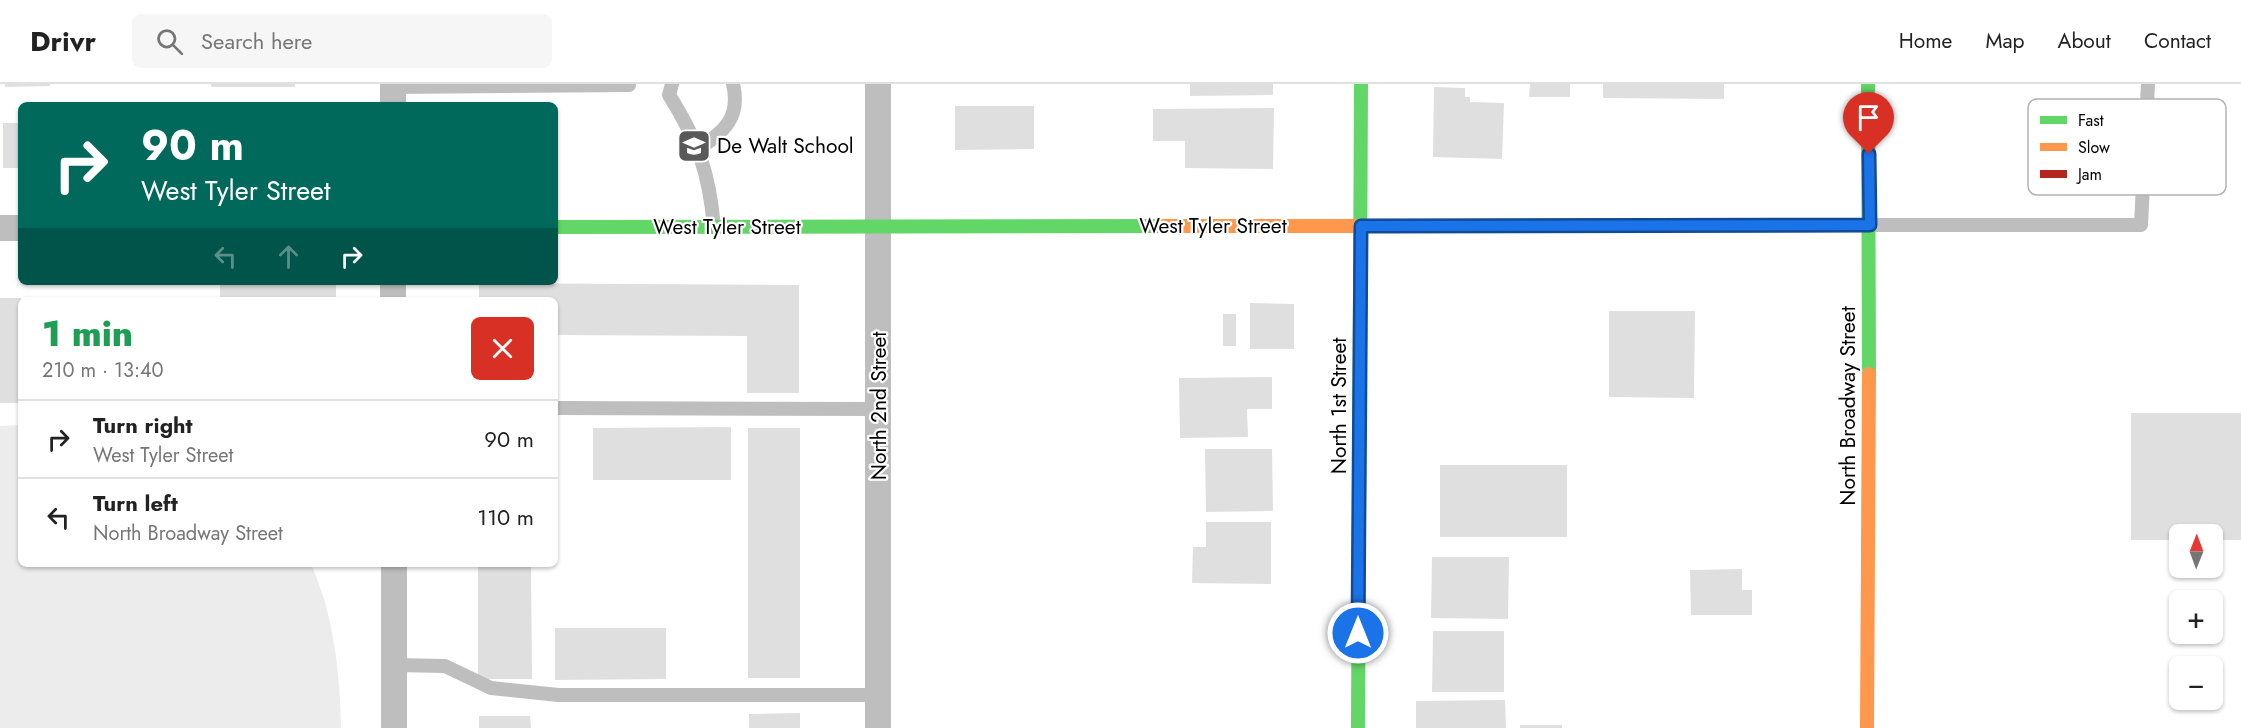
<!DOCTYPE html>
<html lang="en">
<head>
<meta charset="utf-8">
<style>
	:root { --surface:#fff; --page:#f6f6f6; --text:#222; --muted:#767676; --line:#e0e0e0 }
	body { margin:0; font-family:Jost,sans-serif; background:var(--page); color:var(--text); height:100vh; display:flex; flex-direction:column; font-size:22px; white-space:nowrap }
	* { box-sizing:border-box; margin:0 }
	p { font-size:20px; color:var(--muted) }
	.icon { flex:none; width:33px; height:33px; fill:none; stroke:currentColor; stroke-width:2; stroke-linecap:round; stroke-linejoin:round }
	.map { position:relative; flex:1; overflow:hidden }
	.panel { position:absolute; left:18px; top:213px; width:540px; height:270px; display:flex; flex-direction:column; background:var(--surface); border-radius:9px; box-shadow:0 2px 4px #0004 }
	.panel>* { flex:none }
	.hud { position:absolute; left:18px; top:18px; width:540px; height:183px; border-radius:9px; box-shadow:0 2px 4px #0004; background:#00695c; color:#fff; overflow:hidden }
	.needle { width:39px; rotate:1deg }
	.controls { position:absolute; left:2169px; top:440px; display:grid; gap:12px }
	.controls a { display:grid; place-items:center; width:54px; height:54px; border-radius:9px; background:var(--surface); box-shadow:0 2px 4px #0004; font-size:30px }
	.pin { position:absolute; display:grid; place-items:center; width:51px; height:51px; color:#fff; margin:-62px -26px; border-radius:50% 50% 50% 0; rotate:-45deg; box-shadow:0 0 6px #0007 }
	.pin .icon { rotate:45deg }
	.me { position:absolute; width:66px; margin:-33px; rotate:0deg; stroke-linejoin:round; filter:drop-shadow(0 0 4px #0008) }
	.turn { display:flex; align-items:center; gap:21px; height:126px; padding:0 24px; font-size:27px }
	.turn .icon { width:78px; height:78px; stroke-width:2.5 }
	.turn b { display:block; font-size:42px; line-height:51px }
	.lanes { display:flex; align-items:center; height:57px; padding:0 24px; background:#0003; justify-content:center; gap:30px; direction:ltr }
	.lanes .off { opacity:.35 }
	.round { display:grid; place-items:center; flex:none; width:63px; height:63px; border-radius:9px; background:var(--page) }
	.headline { display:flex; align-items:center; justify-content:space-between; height:102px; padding:0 24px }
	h1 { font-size:36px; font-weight:800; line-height:45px; color:#1e9e55 }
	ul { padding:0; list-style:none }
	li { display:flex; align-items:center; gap:18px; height:78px; padding:0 24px; border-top:2px solid var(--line) }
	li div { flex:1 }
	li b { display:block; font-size:22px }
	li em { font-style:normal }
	header { display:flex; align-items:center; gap:36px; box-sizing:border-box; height:84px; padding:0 30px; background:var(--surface); border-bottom:2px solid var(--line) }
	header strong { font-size:28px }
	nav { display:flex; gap:33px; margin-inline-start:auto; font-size:21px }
	.search { width:420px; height:54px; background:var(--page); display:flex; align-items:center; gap:15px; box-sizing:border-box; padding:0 21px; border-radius:9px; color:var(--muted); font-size:22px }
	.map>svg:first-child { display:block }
	.green { fill:#ececec }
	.building { fill:#dfdfdf }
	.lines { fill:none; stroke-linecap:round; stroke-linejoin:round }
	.lane { stroke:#bebebe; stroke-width:14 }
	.street { stroke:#bebebe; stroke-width:26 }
	.fast { stroke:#63d668; stroke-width:14 }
	.slow { stroke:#ff974d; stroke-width:14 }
	.jam { stroke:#b3261e; stroke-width:14 }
	.route-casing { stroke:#114b97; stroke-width:15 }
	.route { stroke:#1a73e8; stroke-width:10 }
	.labels { text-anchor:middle; stroke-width:4.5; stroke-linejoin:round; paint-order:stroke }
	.poi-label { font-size:21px; fill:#000; stroke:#fff; text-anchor:start }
	.street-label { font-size:21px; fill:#000; stroke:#fff }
	.key { fill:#fff; stroke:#b2b2b2; stroke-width:1.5 }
	.key-label { font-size:16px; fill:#000 }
</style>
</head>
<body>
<header>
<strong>Drivr</strong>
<div class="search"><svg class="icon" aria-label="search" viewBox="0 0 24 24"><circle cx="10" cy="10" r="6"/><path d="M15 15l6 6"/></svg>Search here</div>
<nav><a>Home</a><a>Map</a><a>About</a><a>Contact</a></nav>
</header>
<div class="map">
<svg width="2241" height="644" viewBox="0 0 2241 644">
	<rect width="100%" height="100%" fill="#fff"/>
	<path class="green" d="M21,341v139h290c23,52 29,108 30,164h-341v-302z"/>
	<g class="building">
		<polygon points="5,0 50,0 50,2 5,3"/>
		<rect x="211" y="0" width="84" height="3"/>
		<polygon points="1190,0 1273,0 1273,11 1190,12"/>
		<polygon points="1530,0 1570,0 1570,13 1529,13"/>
		<polygon points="1603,0 1724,0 1724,15 1603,14"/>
		<polygon points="1434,3 1465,4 1465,13 1470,13 1470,18 1504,19 1502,75 1433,73"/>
		<polygon points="955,22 1034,22 1034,65 955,66"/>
		<polygon points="1274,24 1273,85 1185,84 1185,57 1153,57 1153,25"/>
		<rect x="3" y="39" width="18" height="45"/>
		<rect x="220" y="198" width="116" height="18"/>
		<polygon points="479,199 799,201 799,309 747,309 747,252 555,251 555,216 479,216"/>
		<rect x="0" y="214" width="21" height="105"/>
		<polygon points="1250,219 1294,220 1294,265 1250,265"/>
		<polygon points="1609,227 1695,227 1694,314 1609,313"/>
		<rect x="1223" y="230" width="13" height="32"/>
		<polygon points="1272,293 1272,325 1247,325 1248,353 1180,354 1179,294"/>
		<polygon points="2131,329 2241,329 2241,456 2212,456 2212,450 2180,450 2180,456 2131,456"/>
		<polygon points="731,343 731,396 593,396 593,344"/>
		<rect x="748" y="344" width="52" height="250"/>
		<polygon points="1205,365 1272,365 1273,427 1206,428"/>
		<rect x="1440" y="381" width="127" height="72"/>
		<polygon points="1206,438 1271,438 1271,500 1192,499 1193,463 1206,463"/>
		<polygon points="1432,473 1509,473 1508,535 1431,534"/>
		<polygon points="478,480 531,480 532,595 478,595"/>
		<polygon points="1742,485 1742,506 1752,506 1752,531 1691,531 1690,486"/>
		<polygon points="555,544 666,544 666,595 555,596"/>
		<polygon points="1433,547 1504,547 1504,608 1432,608"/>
		<polygon points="1505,616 1506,644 1416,644 1416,617"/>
		<polygon points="800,629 800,644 749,644 749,630"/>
		<polygon points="479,632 530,632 531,644 479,644"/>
		<rect x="1520" y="641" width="42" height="3"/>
	</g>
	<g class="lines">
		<g class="lane">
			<path d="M672,0l-3,11c29,46 40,77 45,132"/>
			<polyline points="393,3 629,1"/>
			<path d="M699,65c25,-18 42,-31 34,-65"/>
			<polyline points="1870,141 2141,141 2148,0"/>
			<polyline points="555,324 879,325"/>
			<polyline points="394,581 445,582 491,604 558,611 878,611"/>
		</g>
		<g class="street">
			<polyline points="393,0 393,21"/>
			<polyline points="878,0 878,644"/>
			<polyline points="0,144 21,144"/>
			<polyline points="393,198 393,216"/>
			<polyline points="394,644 394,480"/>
		</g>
		<g class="fast">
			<polyline points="1868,0 1869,290"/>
			<polyline points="1714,141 1870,141"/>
			<polyline points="555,143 1161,142"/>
			<polyline points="1358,644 1361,0"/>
		</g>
		<g class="slow">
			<polyline points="1161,142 1422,142"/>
			<polyline points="1867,644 1869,290"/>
		</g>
		<polyline class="jam" points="1422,142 1714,141"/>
	</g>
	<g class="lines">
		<defs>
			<polyline id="route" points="1358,549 1361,142 1870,141 1869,70"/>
		</defs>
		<use href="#route" class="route-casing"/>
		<use href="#route" class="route"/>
	</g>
	<defs>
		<symbol id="school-square" viewBox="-11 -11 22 22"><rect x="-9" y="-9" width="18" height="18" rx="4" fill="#595959" stroke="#fff"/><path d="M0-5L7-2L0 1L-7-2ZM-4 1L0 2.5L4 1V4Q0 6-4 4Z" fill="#fff"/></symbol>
	</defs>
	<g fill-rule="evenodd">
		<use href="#school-square" x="675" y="43" width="38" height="38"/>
	</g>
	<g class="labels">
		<g class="poi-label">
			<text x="717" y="69">De Walt School</text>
		</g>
		<g class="street-label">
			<text x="1213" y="149">West Tyler Street</text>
			<text x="727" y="150">West Tyler Street</text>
			<text transform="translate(879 322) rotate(-90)" y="7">North 2nd Street</text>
			<text transform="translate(1339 322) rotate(-90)" y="7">North 1st Street</text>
			<text transform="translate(1848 322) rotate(-90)" y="7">North Broadway Street</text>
		</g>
	</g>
	<rect x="2028" y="15" width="198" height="96" rx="9" class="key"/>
	<rect x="2040" y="32" width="27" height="8" fill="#63d668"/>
	<rect x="2040" y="59" width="27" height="8" fill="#ff974d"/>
	<rect x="2040" y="86" width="27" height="8" fill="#b3261e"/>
	<g class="key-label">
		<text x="2078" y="42">Fast</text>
		<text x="2078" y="69">Slow</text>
		<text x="2078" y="96">Jam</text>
	</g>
</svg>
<div class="controls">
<a><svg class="needle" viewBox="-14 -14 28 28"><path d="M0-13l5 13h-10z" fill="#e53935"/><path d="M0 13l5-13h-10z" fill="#767676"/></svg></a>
<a>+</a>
<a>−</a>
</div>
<div class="pin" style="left:1869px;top:70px;background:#d93025"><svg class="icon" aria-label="arrive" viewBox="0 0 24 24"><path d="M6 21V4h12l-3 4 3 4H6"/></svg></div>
<svg class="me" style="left:1358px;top:549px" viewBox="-20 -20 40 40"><circle r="17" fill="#1a73e8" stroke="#fff" stroke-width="3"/><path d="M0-11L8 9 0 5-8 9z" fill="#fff"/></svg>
<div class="hud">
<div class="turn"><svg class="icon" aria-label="right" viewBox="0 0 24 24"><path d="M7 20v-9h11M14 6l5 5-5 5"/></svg><div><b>90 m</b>West Tyler Street</div></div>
<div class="lanes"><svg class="icon off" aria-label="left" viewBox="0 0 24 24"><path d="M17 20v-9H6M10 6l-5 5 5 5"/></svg><svg class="icon off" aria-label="ahead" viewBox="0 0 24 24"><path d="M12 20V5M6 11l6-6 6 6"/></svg><svg class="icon" aria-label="right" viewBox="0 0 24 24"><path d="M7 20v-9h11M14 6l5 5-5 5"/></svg></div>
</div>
<section class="panel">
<div class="headline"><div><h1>1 min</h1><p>210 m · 13:40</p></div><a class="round" style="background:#d93025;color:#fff"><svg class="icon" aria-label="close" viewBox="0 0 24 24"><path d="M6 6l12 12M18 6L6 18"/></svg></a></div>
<ul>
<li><svg class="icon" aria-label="right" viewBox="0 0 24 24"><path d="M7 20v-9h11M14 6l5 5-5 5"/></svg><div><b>Turn right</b><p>West Tyler Street</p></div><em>90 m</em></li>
<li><svg class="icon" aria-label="left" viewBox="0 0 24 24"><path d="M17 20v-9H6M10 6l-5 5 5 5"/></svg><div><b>Turn left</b><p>North Broadway Street</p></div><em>110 m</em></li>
</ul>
</section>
</div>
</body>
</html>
